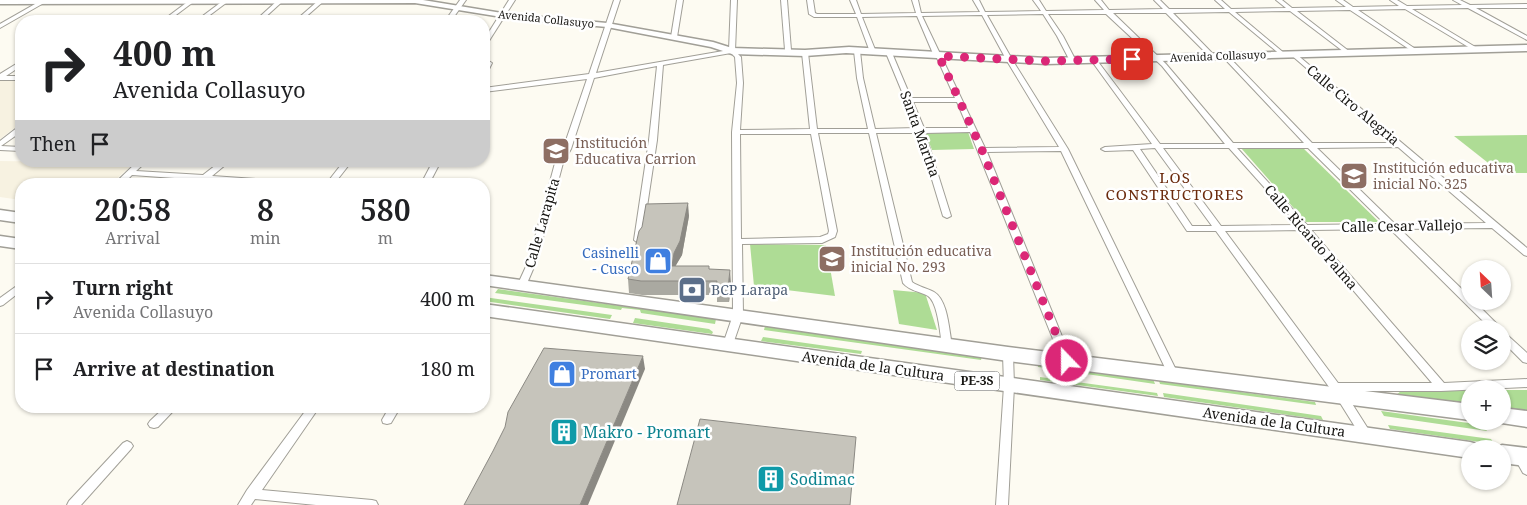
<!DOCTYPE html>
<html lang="en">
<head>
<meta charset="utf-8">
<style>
	:root { --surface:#fff; --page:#f6f6f6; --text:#202124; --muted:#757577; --line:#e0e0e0 }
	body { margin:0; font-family:"Noto Serif",serif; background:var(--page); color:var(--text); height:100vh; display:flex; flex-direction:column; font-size:19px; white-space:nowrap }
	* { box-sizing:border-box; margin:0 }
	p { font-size:16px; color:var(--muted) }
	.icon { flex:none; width:28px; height:28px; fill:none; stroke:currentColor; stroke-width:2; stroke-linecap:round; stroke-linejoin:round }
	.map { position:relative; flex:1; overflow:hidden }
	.panel { position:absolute; left:15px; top:178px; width:475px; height:235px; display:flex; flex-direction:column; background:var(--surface); border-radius:20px; box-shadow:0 1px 4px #0004 }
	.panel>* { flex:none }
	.top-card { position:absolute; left:15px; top:15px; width:475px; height:152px; border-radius:20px; box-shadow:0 1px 4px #0004; background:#fff; color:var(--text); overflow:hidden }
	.needle { width:32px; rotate:335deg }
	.buttons { position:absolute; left:1461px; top:260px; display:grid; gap:10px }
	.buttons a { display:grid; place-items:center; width:50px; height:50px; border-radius:50%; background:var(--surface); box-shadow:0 1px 4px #0004; font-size:25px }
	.pin { position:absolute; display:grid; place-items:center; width:42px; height:42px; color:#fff; margin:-21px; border-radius:10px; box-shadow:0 2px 8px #0006 }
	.me { position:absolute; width:55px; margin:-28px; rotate:338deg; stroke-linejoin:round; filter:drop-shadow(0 0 4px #0008) }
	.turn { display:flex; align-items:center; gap:18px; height:105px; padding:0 15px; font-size:22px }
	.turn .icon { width:65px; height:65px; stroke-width:2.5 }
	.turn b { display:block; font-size:35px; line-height:42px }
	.then { display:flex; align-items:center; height:48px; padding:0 15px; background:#0003; gap:10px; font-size:19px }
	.eta { display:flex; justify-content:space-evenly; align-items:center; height:85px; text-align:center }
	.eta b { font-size:30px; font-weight:600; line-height:35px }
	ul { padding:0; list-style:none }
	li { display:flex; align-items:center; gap:15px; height:70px; padding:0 15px; border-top:1px solid var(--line) }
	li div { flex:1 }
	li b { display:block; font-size:19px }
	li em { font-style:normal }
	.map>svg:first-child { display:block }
	.built { fill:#f7f2e1 }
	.green { fill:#aedc95 }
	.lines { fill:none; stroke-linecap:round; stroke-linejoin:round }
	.street-casing { stroke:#a19f97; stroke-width:2 }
	.secondary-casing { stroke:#a19f97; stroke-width:3 }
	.highway-casing { stroke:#a19f97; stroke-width:3 }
	.street { fill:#fff; fill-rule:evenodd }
	.secondary { fill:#fff; fill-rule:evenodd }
	.highway { fill:#fff; fill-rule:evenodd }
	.wall { fill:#aaa9a1 }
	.shaded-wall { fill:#8b8983 }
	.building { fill:#c6c4bb; stroke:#8b8983 }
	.route { stroke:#db2777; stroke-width:9; stroke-dasharray:0 16.2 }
	.labels { text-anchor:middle; stroke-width:5; stroke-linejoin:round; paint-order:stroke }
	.far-street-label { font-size:11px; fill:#181714; stroke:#fff }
	.shield { fill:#fff; stroke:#5d5d5a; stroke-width:1 }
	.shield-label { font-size:12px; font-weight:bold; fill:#181714 }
	.street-label { font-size:14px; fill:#181714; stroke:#fff }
	.education-label { font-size:14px; fill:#785e54; stroke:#fff; text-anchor:start }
	.shop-label { font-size:14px; fill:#366cbe; stroke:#fff; text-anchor:end }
	.service-label { font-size:14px; fill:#4e5e75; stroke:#fff; text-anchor:start }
	.neighbourhood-label { font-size:15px; letter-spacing:1px; fill:#6b2b0d; stroke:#fff }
	.near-culture-label { font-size:16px; fill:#0d838f; stroke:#fff; text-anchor:start }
</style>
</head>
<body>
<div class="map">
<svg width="1527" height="505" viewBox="0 0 1527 505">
	<rect width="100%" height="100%" fill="#fdfbf2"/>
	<g class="built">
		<polygon points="0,80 21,80 21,123 0,139"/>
		<polygon points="0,161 134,163 111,184 21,184 21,200 0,197"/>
	</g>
	<g class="green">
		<polygon points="925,132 968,132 974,149 932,150"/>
		<polygon points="1527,135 1527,173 1501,173 1454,136"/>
		<polygon points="1302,147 1379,222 1306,222 1241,148"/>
		<polygon points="750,244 826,245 835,296 754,286"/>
		<polygon points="498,289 716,319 715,324 641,313 640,310 622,308 621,310 495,293"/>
		<polygon points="893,290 925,293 937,330 899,324"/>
		<polygon points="484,297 612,315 610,319 484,301"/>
		<polygon points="635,318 709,329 713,332 712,334 633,323"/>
		<polygon points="765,326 982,356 981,360 764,330"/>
		<polygon points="763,337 862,351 861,354 761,341"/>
		<polygon points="1038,364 1153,379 1155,384 1038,367"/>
		<polygon points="1040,377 1157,393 1158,396 1040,380"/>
		<polygon points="1159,381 1315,402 1316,405 1160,384"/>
		<polygon points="1470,390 1470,405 1395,396 1401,391"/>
		<polygon points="1502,390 1527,390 1527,412 1503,409"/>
		<polygon points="1163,393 1321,416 1323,420 1164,397"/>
		<polygon points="1381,411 1483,425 1487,431 1384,416"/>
		<polygon points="1388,425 1491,439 1494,444 1390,429"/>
	</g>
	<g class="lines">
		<defs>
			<g id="street">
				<polygon points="42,0 49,0 0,28 0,24"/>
				<polygon points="190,0 196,0 168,21 162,21"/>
				<polygon points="224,0 230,0 202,21 196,21"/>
				<polygon points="278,0 283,1 261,21 255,21"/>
				<polygon points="319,0 325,0 301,21 295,21"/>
				<polygon points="460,0 466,0 451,21 445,21"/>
				<polygon points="509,0 515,0 487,44 484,46 484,40"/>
				<path d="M614,0h6l-24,73 133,-23 2,-50h6l-2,51 6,6 2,26 -3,47 70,-1 -8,-76 3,-2 3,2 9,76h51l-11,-51 -3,-27 3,-2 3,2 3,27 12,51 42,-1 -31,-75 1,-1 5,1 19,45h44l-18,-40 -3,-2 -17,-40 -55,1 14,35 -3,2 -3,-2 -13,-35h-43l-5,-3 -2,-14h6l2,13 2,1h39l-6,-14h6l5,14 55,-1 -4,-13h6l3,13 59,-1 -7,-12h6l6,12 56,-1 -8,-11h6l7,11 58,-1 -9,-10h6l8,10 54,-1 -9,-9h6l9,9h56l-10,-9h6l10,9 55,-1 -10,-8h6l10,8 54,-1 -10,-7h7l10,7 46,-1 -9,-6h7l10,6 55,-1 -9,-5h7l10,5 57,-1v4h-51l51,28v4l-59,-32 -56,1 65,39 1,1 -3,2 -70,-42 -47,1 59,40 1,1 -3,2 -65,-43 -53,1 53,41v2l-2,1 -58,-44 -55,1 49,41v2l-2,1 -53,-44 -56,1 41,42v2h-4l-44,-44h-53l53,51 67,79h71l-81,-86v-2h4l85,88h81l-103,-89 5,-1 232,195v8l-3,-1 -32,-27 -92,1 70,68v4h4l28,28h-11l-101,-100 -79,1 133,153 83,-4v8l-86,4h-97l28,44 -2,3 -4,1 -4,-1 -25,-40 -121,-167h-29l-54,-81 -28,1 -4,-2 4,-2 47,-3 -61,-84 3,-2 2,1 64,85h65l-63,-78 -56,-52h-58l15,22 13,25 -3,2 -3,-2 -13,-25 -14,-22 -56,1 26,46 55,88 110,225 -1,3 -4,1 -4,-1 -1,-3 -107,-223 -74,1 85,209 -1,3h-8l-93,-232 -45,1 26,83 -4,2 -4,-2 -25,-83h-42l36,149c7,5 15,6 22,10 14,8 15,39 18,53l-1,2h-8l-1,-2c-2,-12 -4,-42 -14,-49 -9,-5 -18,-5 -25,-13l-34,-150h-51l19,98 -2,6 -13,6 -80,1 1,71 -10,29 -1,2h-8l-1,-2 10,-29 -1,-183 5,-49 -2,-26 -4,-4 -68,12 -6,75 -15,100 -4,3 -4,-3 15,-100 8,-74 -63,12 -23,71 -8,14 -26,97 -12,28h-6l-2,-2 12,-26 26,-97 8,-14 24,-70 -103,13v-4l105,-14zM982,15l25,46 52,86 -74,1 -63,-132zM913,102h44l11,26h-44zM740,134h71l18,97 -1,3 -8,3 -79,2zM1398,147l88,76 -91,1 -78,-76zM1155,148l57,78h-20l-52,-77zM1163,148h66l69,77 -77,1zM1237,148h71l77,76 -78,1zM1302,230l130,153h-94l-113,-152z"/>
				<polygon points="677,0 683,0 677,37 674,39 671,37"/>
				<polygon points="781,0 787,0 791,50 788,52 785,50"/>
				<polygon points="484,58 492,63 487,73 484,75 484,67 486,64 484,62"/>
				<polygon points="21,61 21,66 6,76 21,76 21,80 0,80 0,74"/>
				<polygon points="18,127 21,127 21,132 1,146 21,147 21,151 0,150 0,141"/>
				<polygon points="138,161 147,161 136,171 203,175 221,161 230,161 212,176 299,182 303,184 259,184 132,175 123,184 114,184"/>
				<polygon points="230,161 253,161 247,165 234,163"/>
				<polygon points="344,161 352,161 334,184 326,184"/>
				<polygon points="433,161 441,161 429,184 421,184"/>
				<polygon points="21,284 21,291 3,305 0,306 0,298 18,285"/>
				<polygon points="1502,332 1505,333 1527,353 1527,363 1523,362 1502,341"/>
				<polygon points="1008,350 1012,351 1013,354 1014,386 1008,505 996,505 1004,386 1003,354 1004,351"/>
				<polygon points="166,406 178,406 158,427 154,428 150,427 148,424 150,421"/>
				<polygon points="309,406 320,406 262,490 372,500 376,501 378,505 316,505 255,499 251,505 238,505 247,490"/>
				<polygon points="390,406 401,406 391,423 387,424 383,423 382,420"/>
				<polygon points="127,441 131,443 133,446 131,449 81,505 67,505 69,501 123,443"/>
				<polygon points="1520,452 1524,454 1527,459 1527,475 1523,473 1514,457 1516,454"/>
			</g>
			<polygon id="secondary" points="0,0 423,0 508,14 607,23 713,42 732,48 805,50 849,47 1046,58 1527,45 1527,51 1046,64 846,53 805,56 732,54 711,47 607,27 508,18 415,3 0,4"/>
			<g id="highway">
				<polygon points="0,210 21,213 21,223 0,220"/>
				<polygon points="0,236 21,239 21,249 0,246"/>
				<polygon points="484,275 1008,347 1470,404 1470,420 1008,361 484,285"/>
				<polygon points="484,304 1470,442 1477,444 1480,449 1470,449 1470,458 484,316"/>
				<polygon points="1502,408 1527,411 1527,427 1495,422 1502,421"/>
				<polygon points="1502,445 1527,448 1527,466 1502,463 1502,449 1494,449"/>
			</g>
		</defs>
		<use href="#street" class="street-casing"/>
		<use href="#secondary" class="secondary-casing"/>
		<use href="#highway" class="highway-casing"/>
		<use href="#street" class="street"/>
		<use href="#secondary" class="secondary"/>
		<use href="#highway" class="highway"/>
	</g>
	<polygon class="wall" points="689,216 682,255 675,266 709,266 709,269 731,284 729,302 717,302 717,295 642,295 629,293 628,279"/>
	<g class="shaded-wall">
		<polygon points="688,203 689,216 682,255 675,267 672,266 674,253"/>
		<polygon points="730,270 731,284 729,302 728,288"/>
		<polygon points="643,356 645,369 588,505 580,505"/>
	</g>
	<g class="building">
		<polygon points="688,203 680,241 674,253 672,266 709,266 709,269 730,270 728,288 716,288 717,281 641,281 628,279 639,231 642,227 646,204"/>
		<polygon points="544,348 643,356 580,505 464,505 493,451 505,427 508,412"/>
		<polygon points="700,419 856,437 850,505 677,505"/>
	</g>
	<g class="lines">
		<polyline class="route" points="1067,361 982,150 939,56 1046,61 1132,59"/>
	</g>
	<defs>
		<symbol id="school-square" viewBox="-11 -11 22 22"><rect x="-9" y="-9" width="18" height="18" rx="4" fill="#8d6e63" stroke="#fff"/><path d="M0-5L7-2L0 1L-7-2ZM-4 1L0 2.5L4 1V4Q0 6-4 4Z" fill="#fff"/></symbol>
		<symbol id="shop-square" viewBox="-11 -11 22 22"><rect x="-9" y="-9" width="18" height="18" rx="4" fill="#3f7fe0" stroke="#fff"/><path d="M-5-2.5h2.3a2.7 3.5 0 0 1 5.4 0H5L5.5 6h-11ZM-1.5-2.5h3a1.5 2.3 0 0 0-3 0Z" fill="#fff"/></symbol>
		<symbol id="bank-square" viewBox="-11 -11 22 22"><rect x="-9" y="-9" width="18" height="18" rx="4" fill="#5c6f8a" stroke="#fff"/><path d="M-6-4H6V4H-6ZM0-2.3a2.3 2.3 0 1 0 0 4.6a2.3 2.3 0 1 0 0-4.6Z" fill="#fff"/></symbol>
		<symbol id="building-square" viewBox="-11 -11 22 22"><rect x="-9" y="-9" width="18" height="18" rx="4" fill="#0f9aa8" stroke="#fff"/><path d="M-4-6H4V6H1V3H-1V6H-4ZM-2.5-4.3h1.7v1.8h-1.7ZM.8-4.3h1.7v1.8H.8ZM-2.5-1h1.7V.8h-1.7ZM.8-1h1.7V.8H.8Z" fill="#fff"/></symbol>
	</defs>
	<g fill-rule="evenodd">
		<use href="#school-square" x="540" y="135" width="32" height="32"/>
		<use href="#school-square" x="1338" y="160" width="32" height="32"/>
		<use href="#school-square" x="816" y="243" width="32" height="32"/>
		<use href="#shop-square" x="642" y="245" width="32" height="32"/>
		<use href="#bank-square" x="676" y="274" width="32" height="32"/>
		<use href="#shop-square" x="546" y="358" width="32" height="32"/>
		<use href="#building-square" x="548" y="416" width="32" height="32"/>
		<use href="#building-square" x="755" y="463" width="32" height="32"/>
	</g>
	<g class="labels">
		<g class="far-street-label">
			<text transform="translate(546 19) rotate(6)" y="4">Avenida Collasuyo</text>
			<text transform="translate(1218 56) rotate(-2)" y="4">Avenida Collasuyo</text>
		</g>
		<rect class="shield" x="954.5" y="371.5" width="45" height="19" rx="4"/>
		<g class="shield-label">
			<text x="977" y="385">PE-3S</text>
		</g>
		<g class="street-label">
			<text transform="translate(1353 105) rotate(40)" y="5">Calle Ciro Alegria</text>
			<text transform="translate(920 134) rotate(70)" y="5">Santa Martha</text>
			<text transform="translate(542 223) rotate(-74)" y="5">Calle Larapita</text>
			<text transform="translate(1402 226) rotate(-1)" y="5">Calle Cesar Vallejo</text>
			<text transform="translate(1311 237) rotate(49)" y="5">Calle Ricardo Palma</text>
			<text transform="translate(873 366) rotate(8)" y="5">Avenida de la Cultura</text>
			<text transform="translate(1274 422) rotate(8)" y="5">Avenida de la Cultura</text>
		</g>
		<g class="education-label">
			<text x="575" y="148">Institución<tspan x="575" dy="16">Educativa Carrion</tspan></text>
			<text x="1373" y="173">Institución educativa<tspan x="1373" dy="16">inicial No. 325</tspan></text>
			<text x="851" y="256">Institución educativa<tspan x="851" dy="16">inicial No. 293</tspan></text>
		</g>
		<g class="shop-label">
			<text x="639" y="258">Casinelli<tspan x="639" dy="16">- Cusco</tspan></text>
			<text x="581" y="379" text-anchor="start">Promart</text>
		</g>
		<g class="service-label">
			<text x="711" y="295">BCP Larapa</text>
		</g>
		<g class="neighbourhood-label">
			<text x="1175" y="183">LOS<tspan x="1175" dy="17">CONSTRUCTORES</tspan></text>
		</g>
		<g class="near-culture-label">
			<text x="583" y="438">Makro - Promart</text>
			<text x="790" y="485">Sodimac</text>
		</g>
	</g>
</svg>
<div class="buttons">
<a><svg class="needle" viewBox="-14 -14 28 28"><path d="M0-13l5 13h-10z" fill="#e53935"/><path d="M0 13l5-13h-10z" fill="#757577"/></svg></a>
<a><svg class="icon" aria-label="layers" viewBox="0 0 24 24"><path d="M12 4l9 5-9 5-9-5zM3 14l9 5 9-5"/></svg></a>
<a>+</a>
<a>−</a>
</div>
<div class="pin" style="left:1132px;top:59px;background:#d93025"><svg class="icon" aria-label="arrive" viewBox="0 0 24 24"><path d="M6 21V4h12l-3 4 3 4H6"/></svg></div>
<svg class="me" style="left:1067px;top:361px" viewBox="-20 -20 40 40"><circle r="17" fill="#db2777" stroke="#fff" stroke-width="3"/><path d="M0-11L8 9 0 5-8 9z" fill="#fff"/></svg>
<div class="top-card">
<div class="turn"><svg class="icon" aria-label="right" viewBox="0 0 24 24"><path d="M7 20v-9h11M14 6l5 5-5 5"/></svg><div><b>400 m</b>Avenida Collasuyo</div></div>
<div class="then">Then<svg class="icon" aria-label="arrive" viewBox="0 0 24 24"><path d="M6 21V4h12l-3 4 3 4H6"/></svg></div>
</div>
<section class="panel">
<div class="eta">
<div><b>20:58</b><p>Arrival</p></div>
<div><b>8</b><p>min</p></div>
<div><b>580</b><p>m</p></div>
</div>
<ul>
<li><svg class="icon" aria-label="right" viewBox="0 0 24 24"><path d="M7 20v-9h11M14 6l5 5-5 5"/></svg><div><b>Turn right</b><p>Avenida Collasuyo</p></div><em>400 m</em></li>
<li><svg class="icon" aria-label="arrive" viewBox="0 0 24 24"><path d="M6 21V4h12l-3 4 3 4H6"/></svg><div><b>Arrive at destination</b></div><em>180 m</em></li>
</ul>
</section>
</div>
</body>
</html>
